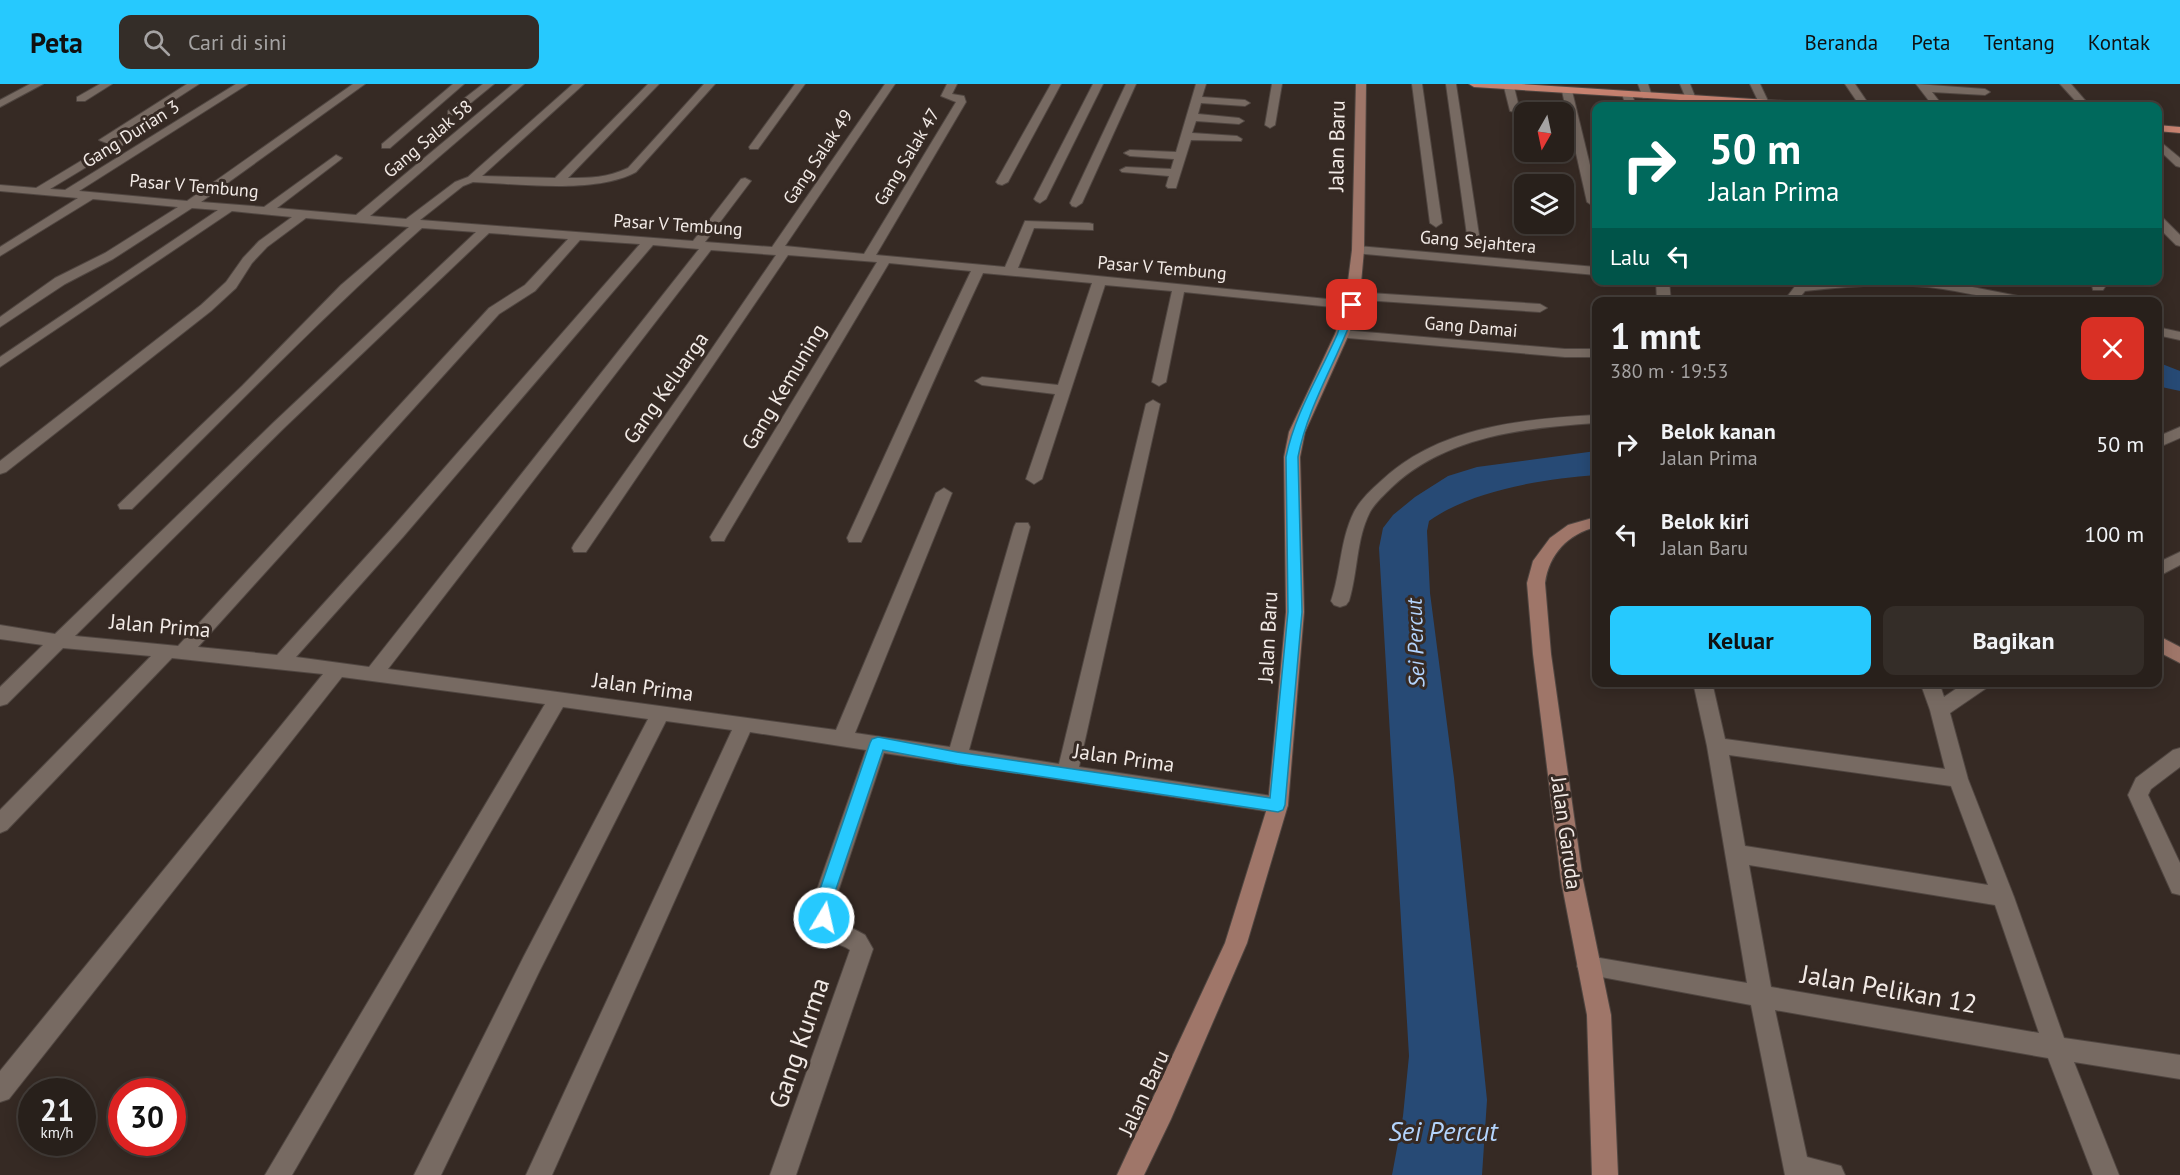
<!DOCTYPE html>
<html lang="id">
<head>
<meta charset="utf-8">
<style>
	:root { --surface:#28201b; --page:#342d28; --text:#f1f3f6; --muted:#a5a3a3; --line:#443e3a; --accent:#26c9fe }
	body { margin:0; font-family:"PT Sans",sans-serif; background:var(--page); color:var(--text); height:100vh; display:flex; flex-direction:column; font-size:22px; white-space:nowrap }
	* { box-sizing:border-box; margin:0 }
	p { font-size:20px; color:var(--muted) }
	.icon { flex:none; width:33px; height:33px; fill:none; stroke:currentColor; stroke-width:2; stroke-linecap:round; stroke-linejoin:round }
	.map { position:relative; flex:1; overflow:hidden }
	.sheet { position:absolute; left:1592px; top:213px; width:570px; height:390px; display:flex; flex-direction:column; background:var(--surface); border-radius:12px; box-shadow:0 3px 15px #0003,0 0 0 2px var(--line) }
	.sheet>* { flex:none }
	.top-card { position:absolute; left:1592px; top:18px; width:570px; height:183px; border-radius:12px; box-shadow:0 3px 15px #0003,0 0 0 2px var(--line); background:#00695c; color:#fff; overflow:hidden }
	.needle { width:39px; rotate:189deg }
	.buttons { position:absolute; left:1514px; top:18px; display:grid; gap:12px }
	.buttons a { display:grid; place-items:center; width:60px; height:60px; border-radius:12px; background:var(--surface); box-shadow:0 3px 15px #0003,0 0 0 2px var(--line); font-size:30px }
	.speed { position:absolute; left:18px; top:994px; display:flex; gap:12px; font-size:30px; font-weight:700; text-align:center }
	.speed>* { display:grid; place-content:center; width:78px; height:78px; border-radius:50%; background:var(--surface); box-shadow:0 3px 15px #0003,0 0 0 2px var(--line); line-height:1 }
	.speed small { font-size:15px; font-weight:400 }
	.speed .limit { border:9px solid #d22; background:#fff; color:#111 }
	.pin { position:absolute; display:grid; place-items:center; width:51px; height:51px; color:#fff; margin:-26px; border-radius:12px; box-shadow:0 3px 9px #0006 }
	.me { position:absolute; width:66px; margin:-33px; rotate:9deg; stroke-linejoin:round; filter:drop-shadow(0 0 4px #0008) }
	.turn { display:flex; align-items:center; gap:21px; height:126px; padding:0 18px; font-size:27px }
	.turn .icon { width:78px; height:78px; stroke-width:2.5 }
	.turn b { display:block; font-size:42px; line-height:51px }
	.then { display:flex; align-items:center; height:57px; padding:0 18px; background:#0003; gap:12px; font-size:22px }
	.round { display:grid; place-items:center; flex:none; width:63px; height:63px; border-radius:12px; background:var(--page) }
	.headline { display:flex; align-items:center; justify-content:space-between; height:102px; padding:0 18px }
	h1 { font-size:36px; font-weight:600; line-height:45px }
	.button { display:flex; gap:12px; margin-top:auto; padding:12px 18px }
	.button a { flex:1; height:69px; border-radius:12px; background:var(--accent); color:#111; font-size:24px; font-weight:600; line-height:69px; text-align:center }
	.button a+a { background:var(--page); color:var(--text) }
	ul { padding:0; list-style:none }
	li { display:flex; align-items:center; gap:18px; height:90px; padding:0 18px }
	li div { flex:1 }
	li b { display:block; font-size:22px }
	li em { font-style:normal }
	header { display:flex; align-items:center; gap:36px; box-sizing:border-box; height:84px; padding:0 30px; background:var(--accent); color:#111 }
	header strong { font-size:28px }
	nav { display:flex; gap:33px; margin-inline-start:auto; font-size:21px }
	.search { width:420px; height:54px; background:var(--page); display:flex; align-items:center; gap:15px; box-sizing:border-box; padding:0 21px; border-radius:12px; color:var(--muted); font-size:22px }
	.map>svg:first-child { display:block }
	.water { fill:#274a75 }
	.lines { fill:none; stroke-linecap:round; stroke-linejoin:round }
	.street-casing { stroke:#504641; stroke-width:2 }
	.secondary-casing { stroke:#504641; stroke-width:2 }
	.primary-casing { stroke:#504641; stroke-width:2 }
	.street { fill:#776a62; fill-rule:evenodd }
	.secondary { fill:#9f7669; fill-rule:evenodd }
	.primary { fill:#c78270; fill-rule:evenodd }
	.route { fill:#26c9fe; stroke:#1983a5; stroke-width:1.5 }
	.labels { text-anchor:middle; stroke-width:6; stroke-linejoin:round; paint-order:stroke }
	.far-street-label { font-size:18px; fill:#f2eae6; stroke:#362a24 }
	.street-label { font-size:21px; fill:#f2eae6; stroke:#362a24 }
	.water-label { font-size:22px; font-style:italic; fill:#b3d4fd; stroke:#362a24 }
	.near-street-label { font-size:26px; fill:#f2eae6; stroke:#362a24 }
	.near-water-label { font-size:27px; font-style:italic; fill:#b3d4fd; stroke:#362a24 }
</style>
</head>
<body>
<header>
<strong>Peta</strong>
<div class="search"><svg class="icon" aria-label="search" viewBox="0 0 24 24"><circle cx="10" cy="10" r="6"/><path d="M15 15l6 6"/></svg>Cari di sini</div>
<nav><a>Beranda</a><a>Peta</a><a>Tentang</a><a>Kontak</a></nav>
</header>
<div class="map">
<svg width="2180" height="1091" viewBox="0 0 2180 1091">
	<rect width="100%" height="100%" fill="#362a24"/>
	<g class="water">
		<polygon points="2157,278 2180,287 2180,307 2157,302"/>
		<path d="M1596,367v24c-53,4 -124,15 -167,46l-2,10 3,62 24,185 33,322 -5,75h-90l11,-59 6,-60 -30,-508 4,-20 10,-13 22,-18 33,-21 29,-9z"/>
	</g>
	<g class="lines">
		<defs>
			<g id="street">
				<polygon points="30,0 43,0 0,23 0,16"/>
				<polygon points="100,0 112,0 85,17 77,17 77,13"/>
				<path d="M187,0h12l-85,55 9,2v4l-73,44 15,1 171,-106h12l-169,107 108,10 166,-117h12l-164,118 63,5 72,-52 6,3 -2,2 -63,48 79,7 157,-131h11l-154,132 36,3 49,-37 13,-5 105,-93h11l-102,92 73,2 93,-94h11l-91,94c22,0 39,0 60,-10l76,-84h11l-79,88c-40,22 -116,12 -163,10l-10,4 -43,34 273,21 48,-62 4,-1 6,3 -46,61 67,5 113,-163h10l-110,162 79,8 92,-152 -15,-6 6,-12h10l-5,10 12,2 2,6 -90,153 129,12 20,-46 64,2 4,1v6l-59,-2 -16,40 339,34 2,3 -2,3 -5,1 -168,-17 -18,90 -7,4 -7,-4 20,-91 -67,-6 -63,194 -8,5 -8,-5 29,-85 -73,-9 -7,-4 7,-4 76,8 34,-102 -109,-10c-41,87 -79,177 -120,265l-2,4h-12l-2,-4c41,-89 81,-178 124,-267l-82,-8 -163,274 -2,4h-12l-2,-4 167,-275 -89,-7 -202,297h-12l-2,-4 2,-4 115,-162 87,-127 -65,-5 -323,419 448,61 100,-237 8,-5 8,5 -97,240 95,14 64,-220 2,-4h12l2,4 -61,223 90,14 87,-360 7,-4 7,4 -81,363 199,30 7,2 3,6 -3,6 -7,2 -394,-60 -49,148 2,19 28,15 8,14 -77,226h-26l80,-225c-5,-4 -11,-5 -17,-8 -18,-7 -20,-24 -20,-41l53,-151 -116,-18 -198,443h-26l206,-445 -66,-9 -126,249 -99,205h-27l110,-219 124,-237 -85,-12 -271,468h-27l280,-471 -203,-27 -333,422 -9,3v-31l323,-397 -151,-16 -165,172 -7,3v-23l151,-154 -88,-8 -56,56 -7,2v-19l43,-42 -43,-6v-14l55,9 218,-211 203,-191 -54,-4c-101,89 -194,187 -290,281h-12l-2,-4 124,-119 99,-101 68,-58 -103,-9 -39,29 -15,16 -16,25 -25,23 -205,161 -6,2v-13l201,-156 25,-23 17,-24 16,-17 33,-24 -60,-6 -232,156v-10l218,-147 -26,-2 -79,51 -48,25 -65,43v-10l55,-39 50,-25 73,-46 -85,-8 -93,57v-9l78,-49 -78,-7v-6l36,3 73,-44 -10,-4zM489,149l79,6 -43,46 -36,23 -311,338 -103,-10 208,-207zM580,156l60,4 -249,285 -114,126 -79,-8 301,-333 36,-23zM653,161l46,4 -330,418 -73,-10 107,-120z"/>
				<polygon points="453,0 464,0 390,64 382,64 382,60"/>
				<polygon points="483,0 494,0 456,31 448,31 448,27"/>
				<polygon points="795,0 805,0 758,65 750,65 749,63"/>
				<polygon points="1051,0 1061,0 1008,98 1002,101 998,100 996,98"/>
				<polygon points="1093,0 1103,0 1046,115 1040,119 1036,117 1034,115"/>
				<polygon points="1126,0 1136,0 1082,119 1076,123 1072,122 1070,119"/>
				<polygon points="1196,0 1206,0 1202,13 1245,16 1250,19 1245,22 1201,19 1198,30 1239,34 1244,37 1239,40 1196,37 1192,49 1237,52 1242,55 1241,57 1191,56 1176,104 1168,104 1166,102 1169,92 1122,88 1120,86 1126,83 1171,85 1174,75 1130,72 1124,69 1130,66 1176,68"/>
				<polygon points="1272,0 1282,0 1275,41 1270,44 1265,41"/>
				<polygon points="1412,0 1422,0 1442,139 1436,143 1430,139"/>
				<polygon points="1446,0 1456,0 1479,151 1473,155 1467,151"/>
				<polygon points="1638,0 1648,0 1652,12 1651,14 1643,14"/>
				<polygon points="1680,0 1690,0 1696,15 1695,17 1687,17"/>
				<polygon points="1750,0 1760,0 1769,19 1768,21 1760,21"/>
				<polygon points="1845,0 1855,0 1870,22 1860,22"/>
				<polygon points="1916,0 1985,5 1990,8 1985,11 1932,8 1943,22 1933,22"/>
				<polygon points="2060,0 2071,0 2090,22 2080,22"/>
				<polygon points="1505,1 1514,3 1520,27 1519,29 1510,27 1504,3"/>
				<polygon points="1567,4 1572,7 1596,106 1596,121 1593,122 1587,118 1562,7"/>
				<polygon points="1627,7 1632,10 1636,22 1626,22 1622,10"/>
				<polygon points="2157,55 2180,74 2180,83 2176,82 2157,64"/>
				<polygon points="2157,131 2161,132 2180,151 2180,162 2176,161 2157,142"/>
				<polygon points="1358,162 1596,183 1596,191 1354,169 1352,166 1354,163"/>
				<polygon points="1656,196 1669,196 1671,218 1657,218"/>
				<path d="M1693,196h31c-7,6 -24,6 -31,0z"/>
				<path d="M1831,196l111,1 86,17 6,4c-32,0 -59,-8 -91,-13 -46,-7 -92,-3 -138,2l-9,11h-13l13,-17z"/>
				<polygon points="2091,196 2104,196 2105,203 2103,206 2093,206"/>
				<polygon points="1354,208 1540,220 1547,224 1540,228 1349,215 1347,212 1349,209"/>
				<polygon points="2157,243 2180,248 2180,256 2157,251"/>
				<polygon points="1342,246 1565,265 1596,265 1596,273 1565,273 1337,253 1335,250 1337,247"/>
				<path d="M1596,331v8c-72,5 -150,13 -205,65 -7,7 -16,15 -21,24 -14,27 -12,60 -21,89l-3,4 -6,2 -6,-2 -3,-4c10,-29 9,-61 23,-89 6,-12 17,-22 27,-31 57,-54 140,-62 215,-66z"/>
				<polygon points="2180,343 2180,354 2157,364 2157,353"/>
				<polygon points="2180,468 2180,481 2157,493 2157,479"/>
				<path d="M1693,598h19l13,57 220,30 -15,-59 -10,-28h19l5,15 22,-15h24l-2,5 -38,26 18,66 46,118 50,141 116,17v24l-106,-17 45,113h-26l-45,-117 -273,-48 32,147 34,9 4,9h-60l-34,-170 -171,-32 -3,-7 3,-7 8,-3 159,27 -40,-237zM1729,671l222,31 37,99 -243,-39zM1749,781l246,40 44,128 -268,-46z"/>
				<polygon points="2180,664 2180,683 2151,705 2148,711 2180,779 2180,811 2172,809 2128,711 2136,694 2173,666"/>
			</g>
			<g id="secondary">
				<polygon points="1356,0 1366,0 1364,166 1359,221 1349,250 1305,348 1300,373 1304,528 1288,721 1247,859 1171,1035 1144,1091 1117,1091 1225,859 1268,721 1286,528 1284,373 1289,348 1335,250 1345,221 1352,166"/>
				<path d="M1596,433v10c-28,7 -47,27 -51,56l6,71 32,226 28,135 7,160h-26l-5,-160 -26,-135 -28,-226 -6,-71 6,-22 17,-23 18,-13z"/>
				<polygon points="2157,551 2180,563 2180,579 2157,567"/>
			</g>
			<g id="primary">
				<polygon points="1469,0 1521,0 1815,19 1820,22 1775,22 1474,3"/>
				<polygon points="2157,41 2180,43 2180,49 2157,47"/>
			</g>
		</defs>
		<use href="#street" class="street-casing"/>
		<use href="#secondary" class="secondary-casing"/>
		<use href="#primary" class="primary-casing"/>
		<use href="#street" class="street"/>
		<use href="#secondary" class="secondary"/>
		<use href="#primary" class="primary"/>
	</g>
	<path class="route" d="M1352,218l5,3c-17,51 -49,99 -59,152l4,155 -17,193 -2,5 -5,2 -321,-48 -74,-14 -51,151 -2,22 -6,3 -6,-3 -3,-5 1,-17 54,-158 2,-4 6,-2 79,15 313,46 18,-186 -2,-155c9,-44 33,-81 51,-122 4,-10 6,-29 15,-33z"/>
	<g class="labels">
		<g class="far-street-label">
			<text transform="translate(131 50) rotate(-32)" y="6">Gang Durian 3</text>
			<text transform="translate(428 55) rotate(-40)" y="6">Gang Salak 58</text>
			<text transform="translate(818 73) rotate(-56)" y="6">Gang Salak 49</text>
			<text transform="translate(907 73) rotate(-59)" y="6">Gang Salak 47</text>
			<text transform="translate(194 102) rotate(5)" y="6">Pasar V Tembung</text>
			<text transform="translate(678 141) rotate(4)" y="6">Pasar V Tembung</text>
			<text transform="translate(1478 158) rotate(5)" y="6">Gang Sejahtera</text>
			<text transform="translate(1162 184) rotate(5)" y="6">Pasar V Tembung</text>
			<text transform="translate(1471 243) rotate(5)" y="6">Gang Damai</text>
		</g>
		<g class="street-label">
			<text transform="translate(1337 62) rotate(-89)" y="7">Jalan Baru</text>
			<text transform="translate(784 303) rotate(-59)" y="7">Gang Kemuning</text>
			<text transform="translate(666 304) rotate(-55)" y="7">Gang Keluarga</text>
			<text transform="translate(160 542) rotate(5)" y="7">Jalan Prima</text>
			<text transform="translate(1268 553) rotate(-87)" y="7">Jalan Baru</text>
			<text transform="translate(643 603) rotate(8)" y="7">Jalan Prima</text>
			<text transform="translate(1124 674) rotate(8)" y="7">Jalan Prima</text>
			<text transform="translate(1566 749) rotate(82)" y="7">Jalan Garuda</text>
			<text transform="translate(1144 1009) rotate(-65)" y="7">Jalan Baru</text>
		</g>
		<g class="water-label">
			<text transform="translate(1415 559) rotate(-92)" y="8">Sei Percut</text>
		</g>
		<g class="near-street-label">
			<text transform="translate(1889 905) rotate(10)" y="9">Jalan Pelikan 12</text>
			<text transform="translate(799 959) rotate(-71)" y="9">Gang Kurma</text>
		</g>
		<g class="near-water-label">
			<text x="1443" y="1057">Sei Percut</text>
		</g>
	</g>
</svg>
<div class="buttons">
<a><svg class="needle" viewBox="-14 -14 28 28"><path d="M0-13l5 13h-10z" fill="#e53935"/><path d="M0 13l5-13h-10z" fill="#a5a3a3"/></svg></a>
<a><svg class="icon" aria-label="layers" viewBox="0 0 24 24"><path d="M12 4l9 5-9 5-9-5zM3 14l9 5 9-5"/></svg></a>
</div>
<div class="speed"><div>21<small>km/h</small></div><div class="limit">30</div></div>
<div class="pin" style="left:1352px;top:221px;background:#d93025"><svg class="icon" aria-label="arrive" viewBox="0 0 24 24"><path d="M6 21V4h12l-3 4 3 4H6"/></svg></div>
<svg class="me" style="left:824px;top:834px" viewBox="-20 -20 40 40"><circle r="17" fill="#26c9fe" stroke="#fff" stroke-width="3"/><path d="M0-11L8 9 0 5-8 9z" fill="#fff"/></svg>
<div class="top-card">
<div class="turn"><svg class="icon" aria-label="right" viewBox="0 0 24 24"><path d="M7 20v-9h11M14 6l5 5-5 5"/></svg><div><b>50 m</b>Jalan Prima</div></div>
<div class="then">Lalu<svg class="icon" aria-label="left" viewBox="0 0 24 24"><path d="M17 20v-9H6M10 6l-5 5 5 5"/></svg></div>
</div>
<section class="sheet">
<div class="headline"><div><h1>1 mnt</h1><p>380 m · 19:53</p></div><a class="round" style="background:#d93025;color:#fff"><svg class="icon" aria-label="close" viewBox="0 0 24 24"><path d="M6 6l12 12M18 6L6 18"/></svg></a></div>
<ul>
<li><svg class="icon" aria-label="right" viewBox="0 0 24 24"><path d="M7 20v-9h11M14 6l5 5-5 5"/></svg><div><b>Belok kanan</b><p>Jalan Prima</p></div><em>50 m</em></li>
<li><svg class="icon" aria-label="left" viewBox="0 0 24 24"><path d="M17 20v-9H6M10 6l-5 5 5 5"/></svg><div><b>Belok kiri</b><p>Jalan Baru</p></div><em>100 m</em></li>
</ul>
<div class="button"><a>Keluar</a><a>Bagikan</a></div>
</section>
</div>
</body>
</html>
